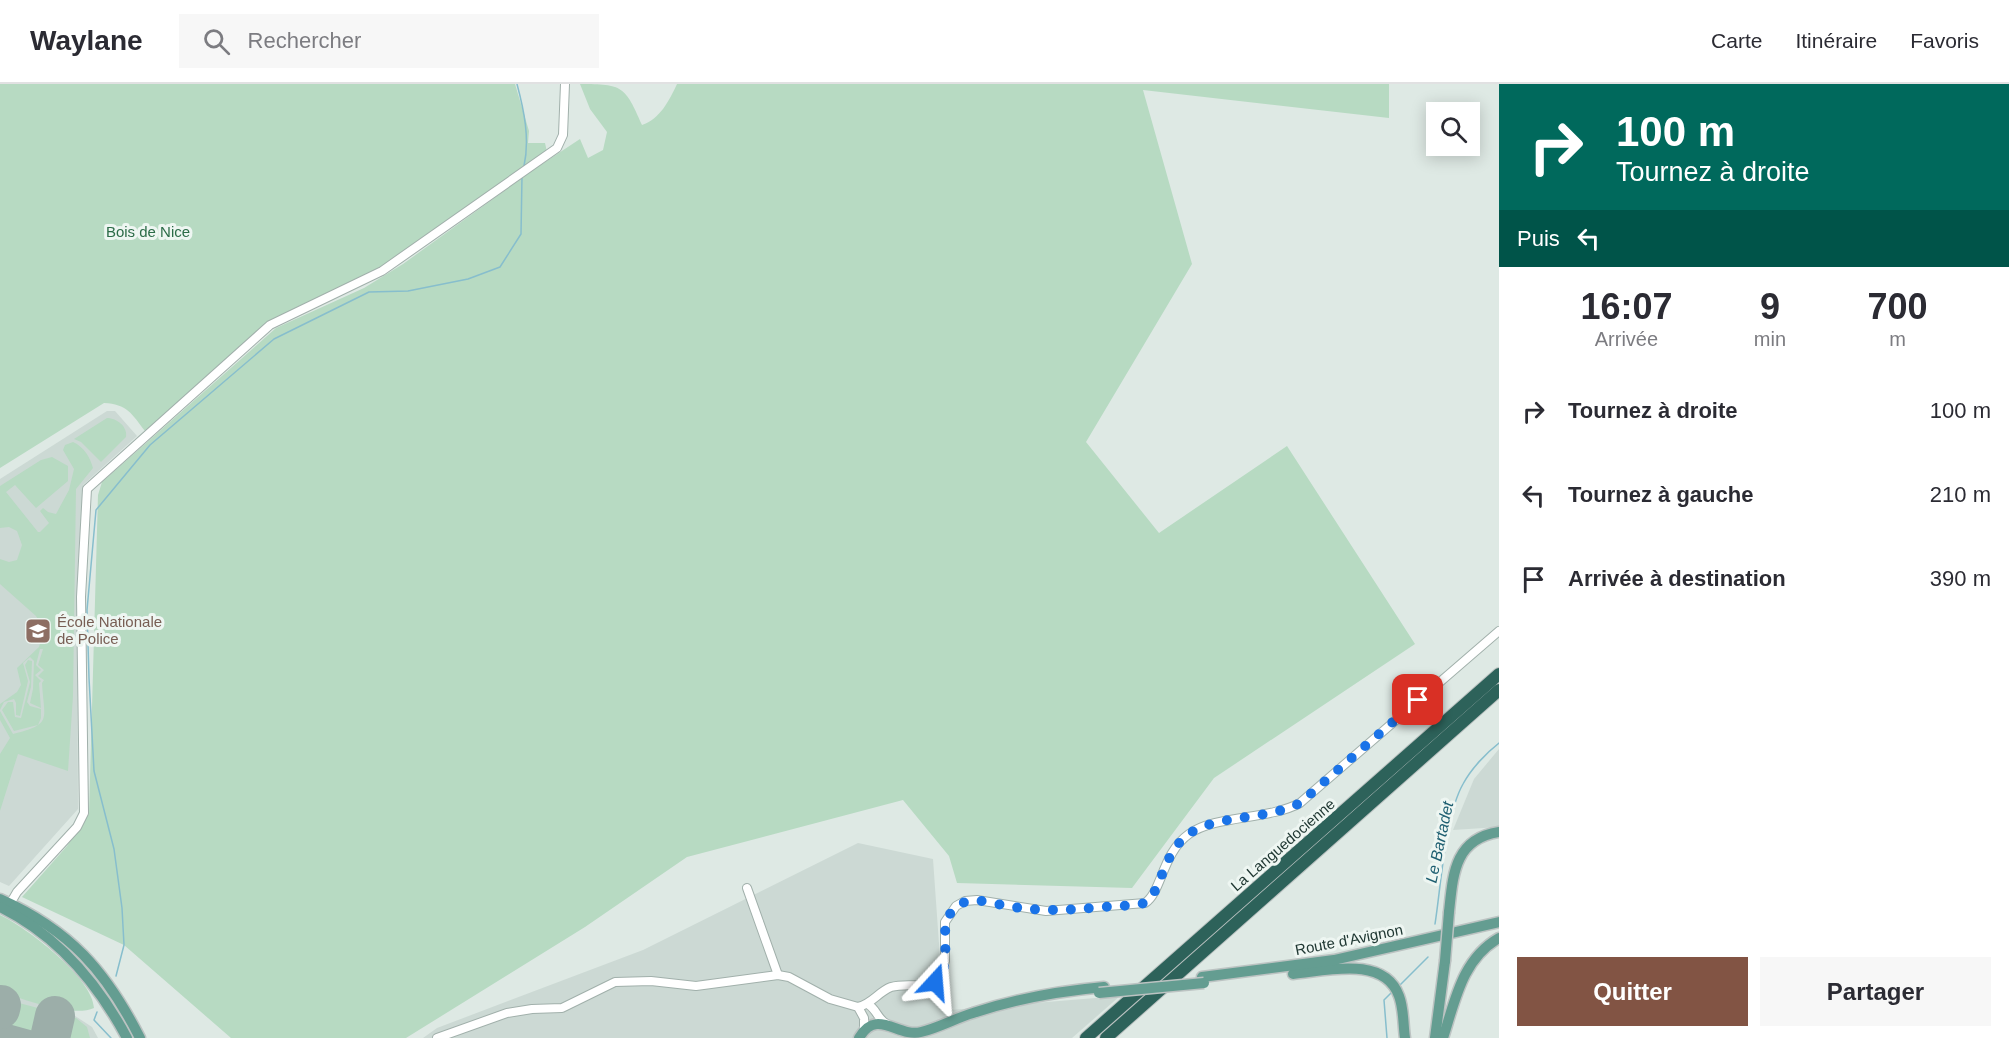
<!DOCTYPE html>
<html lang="fr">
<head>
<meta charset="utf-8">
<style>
	:root { --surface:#fff; --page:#f7f7f7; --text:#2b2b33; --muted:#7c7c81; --line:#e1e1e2; --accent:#825444 }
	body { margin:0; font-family:Arial,sans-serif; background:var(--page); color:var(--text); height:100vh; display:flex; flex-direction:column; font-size:22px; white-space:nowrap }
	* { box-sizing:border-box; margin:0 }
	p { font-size:20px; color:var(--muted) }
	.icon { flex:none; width:33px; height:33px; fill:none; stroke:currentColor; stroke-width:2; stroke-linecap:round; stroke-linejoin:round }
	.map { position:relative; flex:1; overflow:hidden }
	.details { display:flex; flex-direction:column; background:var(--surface); width:510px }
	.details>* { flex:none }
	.top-card { background:#00695c; color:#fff; overflow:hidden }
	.tools { position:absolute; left:1426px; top:18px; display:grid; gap:12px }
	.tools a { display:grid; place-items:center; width:54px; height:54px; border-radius:0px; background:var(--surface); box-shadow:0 3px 15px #0003; font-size:30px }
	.pin { position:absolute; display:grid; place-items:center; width:51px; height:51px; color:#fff; margin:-26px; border-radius:12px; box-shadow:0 3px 9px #0006 }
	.me { position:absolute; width:66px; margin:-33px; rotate:19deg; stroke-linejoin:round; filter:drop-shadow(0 0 4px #0008) }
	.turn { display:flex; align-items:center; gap:21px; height:126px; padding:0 18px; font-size:27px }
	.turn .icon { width:78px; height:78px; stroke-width:2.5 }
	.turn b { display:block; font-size:42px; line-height:51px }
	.then { display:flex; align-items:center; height:57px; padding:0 18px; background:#0003; gap:12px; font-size:22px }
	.eta { display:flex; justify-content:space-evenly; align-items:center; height:102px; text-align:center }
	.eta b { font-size:36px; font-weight:700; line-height:42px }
	.primary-button { display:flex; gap:12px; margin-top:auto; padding:12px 18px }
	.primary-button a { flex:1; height:69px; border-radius:0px; background:var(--accent); color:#fff; font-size:24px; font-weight:700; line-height:69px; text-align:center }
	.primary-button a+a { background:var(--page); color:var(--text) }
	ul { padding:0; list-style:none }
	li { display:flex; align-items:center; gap:18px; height:84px; padding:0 18px }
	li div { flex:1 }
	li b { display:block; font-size:22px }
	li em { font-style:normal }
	header { display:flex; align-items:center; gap:36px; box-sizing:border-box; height:84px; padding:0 30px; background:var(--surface); border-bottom:2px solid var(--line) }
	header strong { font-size:28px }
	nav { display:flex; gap:33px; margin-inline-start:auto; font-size:21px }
	.search { width:420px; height:54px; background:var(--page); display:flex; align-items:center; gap:15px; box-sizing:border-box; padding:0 21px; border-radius:0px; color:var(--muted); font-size:22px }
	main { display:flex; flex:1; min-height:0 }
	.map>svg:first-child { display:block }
	.built { fill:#ccd9d4 }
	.green { fill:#b7dac2 }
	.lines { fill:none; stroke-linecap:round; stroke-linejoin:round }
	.stream { stroke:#87becd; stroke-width:1.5 }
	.taxiway { stroke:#9caea9; stroke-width:16 }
	.runway { stroke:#9caea9; stroke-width:40 }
	.minor-casing { stroke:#a1b0ab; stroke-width:10 }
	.major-casing { stroke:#bcc3c2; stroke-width:13 }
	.highway-casing { stroke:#bcc3c2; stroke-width:14 }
	.minor { stroke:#fff; stroke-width:8 }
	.major { stroke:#649d91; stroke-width:10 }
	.highway { stroke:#2d625a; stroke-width:12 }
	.major-bridge-casing { stroke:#bcc3c2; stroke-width:13; stroke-linecap:butt }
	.major-bridge { stroke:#649d91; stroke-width:10 }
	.route { stroke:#1a73e8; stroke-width:10; stroke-dasharray:0 18 }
	.labels { text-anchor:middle; stroke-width:6; stroke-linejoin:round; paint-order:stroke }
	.park-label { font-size:15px; fill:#2c6c48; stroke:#eef6f2 }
	.education-label { font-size:15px; fill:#785e54; stroke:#eef6f2; text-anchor:start }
	.street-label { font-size:15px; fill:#203833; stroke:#eef6f2 }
	.water-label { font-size:16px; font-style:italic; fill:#1d5e70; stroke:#eef6f2 }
</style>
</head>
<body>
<header>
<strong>Waylane</strong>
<div class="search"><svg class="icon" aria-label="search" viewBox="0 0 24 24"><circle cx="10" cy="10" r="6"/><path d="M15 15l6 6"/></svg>Rechercher</div>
<nav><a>Carte</a><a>Itinéraire</a><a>Favoris</a></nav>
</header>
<main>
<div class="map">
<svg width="1499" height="954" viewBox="0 0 1499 954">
	<rect width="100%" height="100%" fill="#dee9e4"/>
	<g class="built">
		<polygon points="107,327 115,327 137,352 83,401 77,505 78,725 9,802 0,798 0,395"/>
		<polygon points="1499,665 1499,743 1453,746 1474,695"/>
		<polygon points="858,759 933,775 940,874 950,926 1120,912 1072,954 423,954 437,944 643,866"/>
		<polygon points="0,905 66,926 92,943 98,954 0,954"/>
	</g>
	<g class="green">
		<path d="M0,0h515l14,47 -1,12h17l2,9 -157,111 -122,59 -123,109c-13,-17 -18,-27 -41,-28l-104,65z"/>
		<path d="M580,0c43,0 45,2 62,41 18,-6 27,-24 35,-41h712v34l-246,-28 49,174 -106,178 73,91 128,-87 128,198 -201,134 -82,110 -175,-5 -8,-27 -46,-56 -216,57 -102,70 -179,111h-175l-107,-93 -102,-48 45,-51 22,-32 9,-319 4,-13 174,-154 88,-40 39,-24 130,-94 47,-31 8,19 15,-8 4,-18 -17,-23z"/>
		<path d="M107,334c10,0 21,9 19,19l-25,25 -20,-20 -7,-3z"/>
		<path d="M73,358c11,5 17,15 20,26l-17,21 -3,207 -5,75 -50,-17 -18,57v-57l10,-16 -10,-18v-9l13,23c40,-10 31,-14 29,-51l2,-3 -6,-4 6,-6 -6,-5 5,-16h-3l-4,16 5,5 -6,5 6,6 -2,2 2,25 -11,-5 3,-14 1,-28 -4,-4 -7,6 5,18 -8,35 -4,-1v-12l-2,-4 -10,3 -4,8v-6l17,-12 4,-7 -4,-17 22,-21 5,-17 -8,-14 -36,-32v-25l9,3 8,-2 5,-15 -5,-14 -8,-4 -9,1v-42l41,-26 11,-3 16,9v15l-32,27 -21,-23 -9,7 32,40h2l9,-9 -9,-12 3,-3 5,4 8,2 13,-24 5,-21 -11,-19 2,-5z"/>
		<polygon points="28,576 32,577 31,603 27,618 30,622 41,625 41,634 38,641 14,647 2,626 8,618 13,618 15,633 21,634 30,598 25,581"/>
		<path d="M0,831c26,12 93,63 94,93 -22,10 -70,-9 -94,-16z"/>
		<polygon points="0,914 76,934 87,943 90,954 0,954"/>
	</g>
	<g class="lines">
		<g class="stream">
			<path d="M517,0c7,26 13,55 7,82"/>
			<path d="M1435,840c6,-38 10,-108 28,-140 8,-15 23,-31 36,-41"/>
			<polyline points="116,892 124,861 122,824 114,765 94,687 89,594 87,526 96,426 150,361 274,255 369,208 408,207 468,195 500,183 521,150 522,92"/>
			<polyline points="1399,902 1428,873"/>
			<polyline points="97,928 94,936 111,954"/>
			<polyline points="1387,954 1384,916 1392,908"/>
		</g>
		<polyline class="taxiway" points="0,946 29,954"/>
		<g class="runway">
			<polyline points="0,925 1,921"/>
			<polyline points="50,954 55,932"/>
		</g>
		<defs>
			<g id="minor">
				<polyline points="747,804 778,891"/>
				<polyline points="10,820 17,808 77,743 84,729 81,513 87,405 270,241 382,187 557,64 563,51 565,0"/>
				<path d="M869,921c8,5 9,15 18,19"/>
				<path d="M858,923c14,-3 20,-15 33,-20 17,-5 33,3 48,-8l6,-18v-39l11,-16 9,-5 12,-1 69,11 99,-8c17,-11 17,-50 44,-69 26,-19 80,-14 111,-31l199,-172"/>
				<polyline points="437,954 507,929 532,925 562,924 615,898 651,897 696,902 778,891 789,893 830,915 858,923 864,934 864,947"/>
			</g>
			<g id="major">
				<path d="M0,815c70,31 106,72 140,139"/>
				<path d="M0,823c57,28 97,75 127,131"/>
				<path d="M1449,828c4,-37 5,-73 50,-80"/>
				<path d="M1293,890c33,-3 91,-19 106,22 5,13 4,29 6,42"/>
				<polyline points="1202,893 1334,876 1499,838"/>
				<path d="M859,954c18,-31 39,0 62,-6 17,-4 35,-14 52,-19 42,-14 87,-22 131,-26"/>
				<polyline points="1435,954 1445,877"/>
				<path d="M1443,954c12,-37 19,-79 56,-100"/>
			</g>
			<g id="highway">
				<polyline points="1086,954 1499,590"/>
				<polyline points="1106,954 1499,606"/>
			</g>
		</defs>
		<use href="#minor" class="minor-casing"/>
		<use href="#major" class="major-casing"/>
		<use href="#highway" class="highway-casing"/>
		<use href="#minor" class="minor"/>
		<use href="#major" class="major"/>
		<use href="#highway" class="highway"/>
		<defs>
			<g id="major-bridge">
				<polyline points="1445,877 1449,828"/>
				<polyline points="1099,909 1204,899"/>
			</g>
		</defs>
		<use href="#major-bridge" class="major-bridge-casing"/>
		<use href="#major-bridge" class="major-bridge"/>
	</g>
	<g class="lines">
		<path class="route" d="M935,898c22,-19 -1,-53 19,-73 14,-15 36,-6 53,-3 33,6 63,4 97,1 14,-1 28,-1 41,-4 17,-11 17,-50 44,-69 25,-19 80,-14 111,-31l118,-103"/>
	</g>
	<defs>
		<symbol id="university-square" viewBox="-11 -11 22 22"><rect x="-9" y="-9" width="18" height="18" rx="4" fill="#8d6e63" stroke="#eef6f2"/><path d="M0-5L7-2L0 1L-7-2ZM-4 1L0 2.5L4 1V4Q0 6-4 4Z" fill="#fff"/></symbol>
	</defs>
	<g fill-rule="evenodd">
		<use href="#university-square" x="23" y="532" width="30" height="30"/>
	</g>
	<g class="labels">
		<g class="park-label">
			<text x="148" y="153">Bois de Nice</text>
		</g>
		<g class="education-label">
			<text x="57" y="543">École Nationale<tspan x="57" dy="17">de Police</tspan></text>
		</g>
		<g class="street-label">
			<text transform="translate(1283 761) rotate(-41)" y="5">La Languedocienne</text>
			<text transform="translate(1349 856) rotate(-11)" y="5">Route d'Avignon</text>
		</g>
		<g class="water-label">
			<text transform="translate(1439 758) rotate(-78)" y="6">Le Bartadet</text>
		</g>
	</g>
</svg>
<div class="tools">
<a><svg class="icon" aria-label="search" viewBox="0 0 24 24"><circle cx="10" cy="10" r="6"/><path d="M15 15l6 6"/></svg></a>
</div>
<div class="pin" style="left:1418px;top:616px;background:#d93025"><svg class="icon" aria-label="arrive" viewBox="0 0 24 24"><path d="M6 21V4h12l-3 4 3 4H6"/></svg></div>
<svg class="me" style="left:935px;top:898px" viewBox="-20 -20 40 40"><path d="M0-17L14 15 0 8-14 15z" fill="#1a73e8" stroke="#fff" stroke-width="4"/></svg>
</div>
<section class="details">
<div class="top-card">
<div class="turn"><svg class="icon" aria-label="right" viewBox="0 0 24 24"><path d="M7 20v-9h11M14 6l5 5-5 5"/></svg><div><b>100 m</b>Tournez à droite</div></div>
<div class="then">Puis<svg class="icon" aria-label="left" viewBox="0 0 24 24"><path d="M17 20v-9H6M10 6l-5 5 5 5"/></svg></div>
</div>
<div class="eta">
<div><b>16:07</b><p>Arrivée</p></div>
<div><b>9</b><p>min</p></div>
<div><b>700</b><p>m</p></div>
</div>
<ul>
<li><svg class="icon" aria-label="right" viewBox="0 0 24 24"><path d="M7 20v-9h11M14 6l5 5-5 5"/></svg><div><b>Tournez à droite</b></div><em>100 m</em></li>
<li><svg class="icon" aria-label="left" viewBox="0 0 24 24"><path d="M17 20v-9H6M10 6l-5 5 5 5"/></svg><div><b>Tournez à gauche</b></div><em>210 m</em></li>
<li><svg class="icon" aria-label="arrive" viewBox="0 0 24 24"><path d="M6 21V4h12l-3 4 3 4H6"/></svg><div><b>Arrivée à destination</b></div><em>390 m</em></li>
</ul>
<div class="primary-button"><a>Quitter</a><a>Partager</a></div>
</section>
</main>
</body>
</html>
